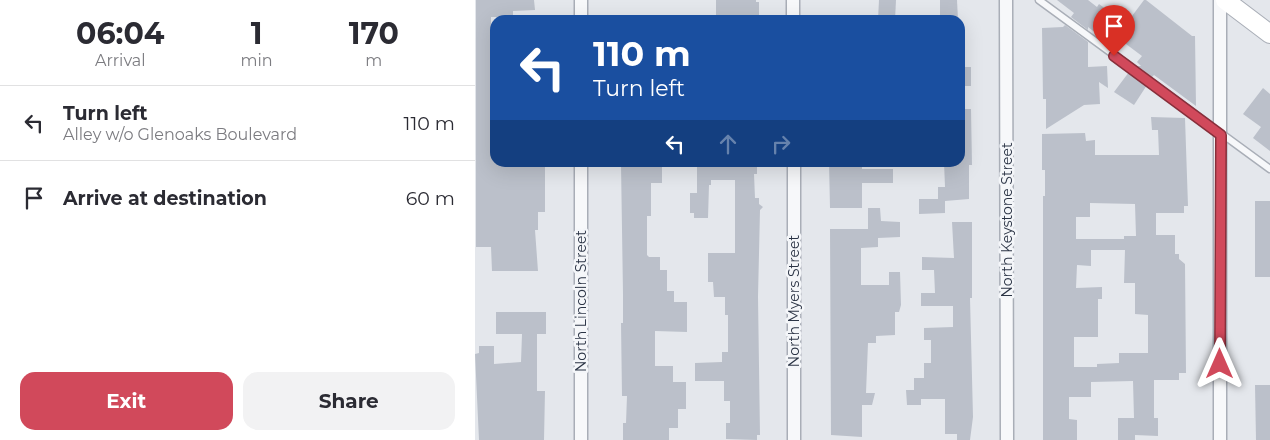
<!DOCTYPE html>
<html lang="en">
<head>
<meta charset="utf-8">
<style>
	:root { --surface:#fff; --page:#f2f2f3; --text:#2b2b33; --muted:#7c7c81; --line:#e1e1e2; --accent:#d1495b }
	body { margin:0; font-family:Montserrat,sans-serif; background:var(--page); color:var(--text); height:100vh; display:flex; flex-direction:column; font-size:19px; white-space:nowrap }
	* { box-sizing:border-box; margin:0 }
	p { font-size:16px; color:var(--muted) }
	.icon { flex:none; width:28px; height:28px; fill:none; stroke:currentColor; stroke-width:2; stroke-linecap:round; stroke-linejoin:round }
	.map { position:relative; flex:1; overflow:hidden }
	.details { display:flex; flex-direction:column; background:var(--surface); width:475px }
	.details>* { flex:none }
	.top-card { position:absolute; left:15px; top:15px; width:475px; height:152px; border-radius:15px; box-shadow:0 5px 20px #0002; background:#1a4fa0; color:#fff; overflow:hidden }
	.pin { position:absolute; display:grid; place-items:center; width:42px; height:42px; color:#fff; margin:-51px -21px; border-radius:50% 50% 50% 0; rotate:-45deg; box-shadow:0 0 5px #0007 }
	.pin .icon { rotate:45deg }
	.me { position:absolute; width:55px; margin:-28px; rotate:0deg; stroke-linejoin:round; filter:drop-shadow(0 0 4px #0008) }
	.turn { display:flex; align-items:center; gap:18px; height:105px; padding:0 20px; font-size:22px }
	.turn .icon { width:65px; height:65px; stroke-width:2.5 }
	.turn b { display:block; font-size:35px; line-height:42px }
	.lanes { display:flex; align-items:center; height:48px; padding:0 20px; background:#0003; justify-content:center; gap:25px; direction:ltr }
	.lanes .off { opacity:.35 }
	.eta { display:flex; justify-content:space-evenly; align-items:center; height:85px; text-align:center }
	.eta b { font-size:30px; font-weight:700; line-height:35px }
	.primary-button { display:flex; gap:10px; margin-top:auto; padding:10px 20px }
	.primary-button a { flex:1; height:58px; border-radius:15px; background:var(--accent); color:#fff; font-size:20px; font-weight:700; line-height:58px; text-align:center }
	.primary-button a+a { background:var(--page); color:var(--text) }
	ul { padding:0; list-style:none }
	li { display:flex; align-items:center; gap:15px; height:75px; padding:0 20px; border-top:1px solid var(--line) }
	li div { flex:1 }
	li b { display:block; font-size:19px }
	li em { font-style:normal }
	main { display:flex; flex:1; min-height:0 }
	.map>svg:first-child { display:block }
	.building { fill:#bbc0ca; fill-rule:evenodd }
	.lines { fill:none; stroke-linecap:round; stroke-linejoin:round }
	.service-casing { stroke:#a9aeb7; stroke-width:9 }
	.minor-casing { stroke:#a9aeb7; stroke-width:15 }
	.secondary-casing { stroke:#a9aeb7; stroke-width:20 }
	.service { stroke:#f7f8fa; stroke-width:6 }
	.minor { stroke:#f7f8fa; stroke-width:12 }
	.secondary { stroke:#fff; stroke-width:18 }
	.route-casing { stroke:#882f3b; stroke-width:12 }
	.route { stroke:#d1495b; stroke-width:9 }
	.labels { text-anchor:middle; stroke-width:5; stroke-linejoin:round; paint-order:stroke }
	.street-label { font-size:14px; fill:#2b3445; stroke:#f4f6f9 }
</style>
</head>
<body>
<main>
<section class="details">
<div class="eta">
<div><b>06:04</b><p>Arrival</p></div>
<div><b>1</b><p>min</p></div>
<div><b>170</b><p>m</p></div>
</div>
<ul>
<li><svg class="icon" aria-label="left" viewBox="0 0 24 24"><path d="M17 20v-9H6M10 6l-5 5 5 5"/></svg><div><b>Turn left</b><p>Alley w/o Glenoaks Boulevard</p></div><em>110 m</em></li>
<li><svg class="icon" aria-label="arrive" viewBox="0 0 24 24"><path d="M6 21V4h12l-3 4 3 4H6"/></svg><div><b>Arrive at destination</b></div><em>60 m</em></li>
</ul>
<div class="primary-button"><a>Exit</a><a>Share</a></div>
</section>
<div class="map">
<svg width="795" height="440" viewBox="0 0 795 440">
	<rect width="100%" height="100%" fill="#e4e7ec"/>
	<g class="building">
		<polygon points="1,0 59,0 60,10 38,11 38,17 16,17 16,40 20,40 20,162 65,164 65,167 70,167 70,212 63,212 63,230 60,230 63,271 17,271 16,247 1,247"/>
		<polygon points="241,0 281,0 281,2 284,2 284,20 241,20"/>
		<polygon points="404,0 421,0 420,20 403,20"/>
		<polygon points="465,0 482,0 483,20 465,20"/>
		<polygon points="582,0 613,0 622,7 624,4 651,24 669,0 671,0 717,36 720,36 721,106 679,75 677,77 662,66 666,66 662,62 667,56 639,35 634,43 613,27 613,30 596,17 599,13"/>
		<polygon points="590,25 613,42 613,67 632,66 633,88 624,82 625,104 609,105 571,129 571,99 568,99 567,28 588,27"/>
		<rect x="485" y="67" width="11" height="19"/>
		<polygon points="654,72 672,85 659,105 639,92"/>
		<polygon points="788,88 795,94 795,151 778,138 786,127 768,114"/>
		<polygon points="485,109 496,109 497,165 494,165 494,199 470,201 470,213 444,214 444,199 463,199 463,187 470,187 469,162 485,162"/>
		<path d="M676,117l34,1 3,88h-4v7h-28v22h19v19h4v5l6,5 1,109h-7v7h-25v38h4v18l-23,-1v5h-17v-22h16l-1,-37 -42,1v15h-22v22l8,1v20h-34v-244h2v-26h-3v-36l43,-1 1,8 9,-1v15h64l-1,-25h-6zM615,203l45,1 1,32h-12v3h-48v-22h14zM616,250h34l-1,33h11v31l13,1v38h-29v10l-22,1v3h-23v-30h24v-38h4v-12l-26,1 1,-23 14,1z"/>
		<polygon points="149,162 187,162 187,183 176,183 176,216 172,216 172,255 174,257 185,257 185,270 192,270 192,291 199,291 199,302 212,302 212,332 180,331 180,366 198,366 198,382 211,382 211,409 203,409 203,428 194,428 194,440 148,440 148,423 151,423 152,396 147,396 146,323 148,323 148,294 146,164"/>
		<polygon points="282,162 282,174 279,174 280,198 284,198 284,204 288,207 285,210 283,297 285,435 282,435 282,440 251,439 251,423 255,423 255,401 249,401 249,381 220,381 220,363 247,362 247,352 253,352 253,315 250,315 250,297 239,297 238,282 233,282 233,253 260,253 260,180 236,180 236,185 234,185 233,218 219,218 219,213 215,213 215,193 222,193 222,164"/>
		<polygon points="354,162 387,162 387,169 418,169 418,183 387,183 387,208 355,208"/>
		<rect x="780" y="201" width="15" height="76"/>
		<polygon points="393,208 405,208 406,221 425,222 425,237 403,238 403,247 386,248 386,285 414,285 414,272 425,272 426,305 424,312 420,312 420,335 401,336 401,343 393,343 391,393 400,393 397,405 387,405 387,437 356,435 355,229 393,229"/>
		<polygon points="477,222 497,222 497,298 495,298 498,417 495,440 482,440 482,434 470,434 470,399 446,399 446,405 432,405 431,390 439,390 439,378 449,378 449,363 456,363 456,340 449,340 449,328 478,327 478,306 446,306 446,293 460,293 459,270 447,270 447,257 479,258"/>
		<polygon points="21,312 71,312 71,334 62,334 62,391 70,391 69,440 4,440 0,354 4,353 4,346 19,346 19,364 46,362 47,334 21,334"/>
		<polygon points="780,385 795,385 795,440 781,440"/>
	</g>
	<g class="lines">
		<defs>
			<polyline id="service" points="564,0 795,169"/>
			<g id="minor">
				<polyline points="106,0 106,20"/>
				<polyline points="318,0 318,20"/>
				<polyline points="531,0 532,440"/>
				<polyline points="106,162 106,440"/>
				<polyline points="319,162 319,440"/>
				<polyline points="745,440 745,0"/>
			</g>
			<polyline id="secondary" points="750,0 795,34"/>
		</defs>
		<use href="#service" class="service-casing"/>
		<use href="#minor" class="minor-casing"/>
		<use href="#secondary" class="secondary-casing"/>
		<use href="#service" class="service"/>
		<use href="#minor" class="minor"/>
		<use href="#secondary" class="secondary"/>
	</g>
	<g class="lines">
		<defs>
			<polyline id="route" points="639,56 746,135 745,364"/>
		</defs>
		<use href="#route" class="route-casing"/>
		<use href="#route" class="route"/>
	</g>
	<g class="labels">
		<g class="street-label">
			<text transform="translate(532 220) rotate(-90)" y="5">North Keystone Street</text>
			<text transform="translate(106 301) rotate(-90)" y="5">North Lincoln Street</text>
			<text transform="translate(319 301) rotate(-90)" y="5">North Myers Street</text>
		</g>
	</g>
</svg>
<div class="pin" style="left:639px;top:56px;background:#d93025"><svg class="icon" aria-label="arrive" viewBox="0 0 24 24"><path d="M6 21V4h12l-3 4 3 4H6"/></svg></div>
<svg class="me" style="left:745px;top:364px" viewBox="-20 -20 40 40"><path d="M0-17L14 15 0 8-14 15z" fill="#d1495b" stroke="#fff" stroke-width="4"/></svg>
<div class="top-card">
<div class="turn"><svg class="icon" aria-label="left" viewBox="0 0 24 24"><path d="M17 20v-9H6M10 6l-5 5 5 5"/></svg><div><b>110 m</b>Turn left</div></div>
<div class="lanes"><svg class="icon" aria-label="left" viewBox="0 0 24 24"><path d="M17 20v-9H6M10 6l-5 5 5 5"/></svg><svg class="icon off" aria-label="ahead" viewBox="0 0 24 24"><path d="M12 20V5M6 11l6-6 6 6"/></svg><svg class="icon off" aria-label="right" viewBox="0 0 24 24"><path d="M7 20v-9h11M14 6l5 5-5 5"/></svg></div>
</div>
</div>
</main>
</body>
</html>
